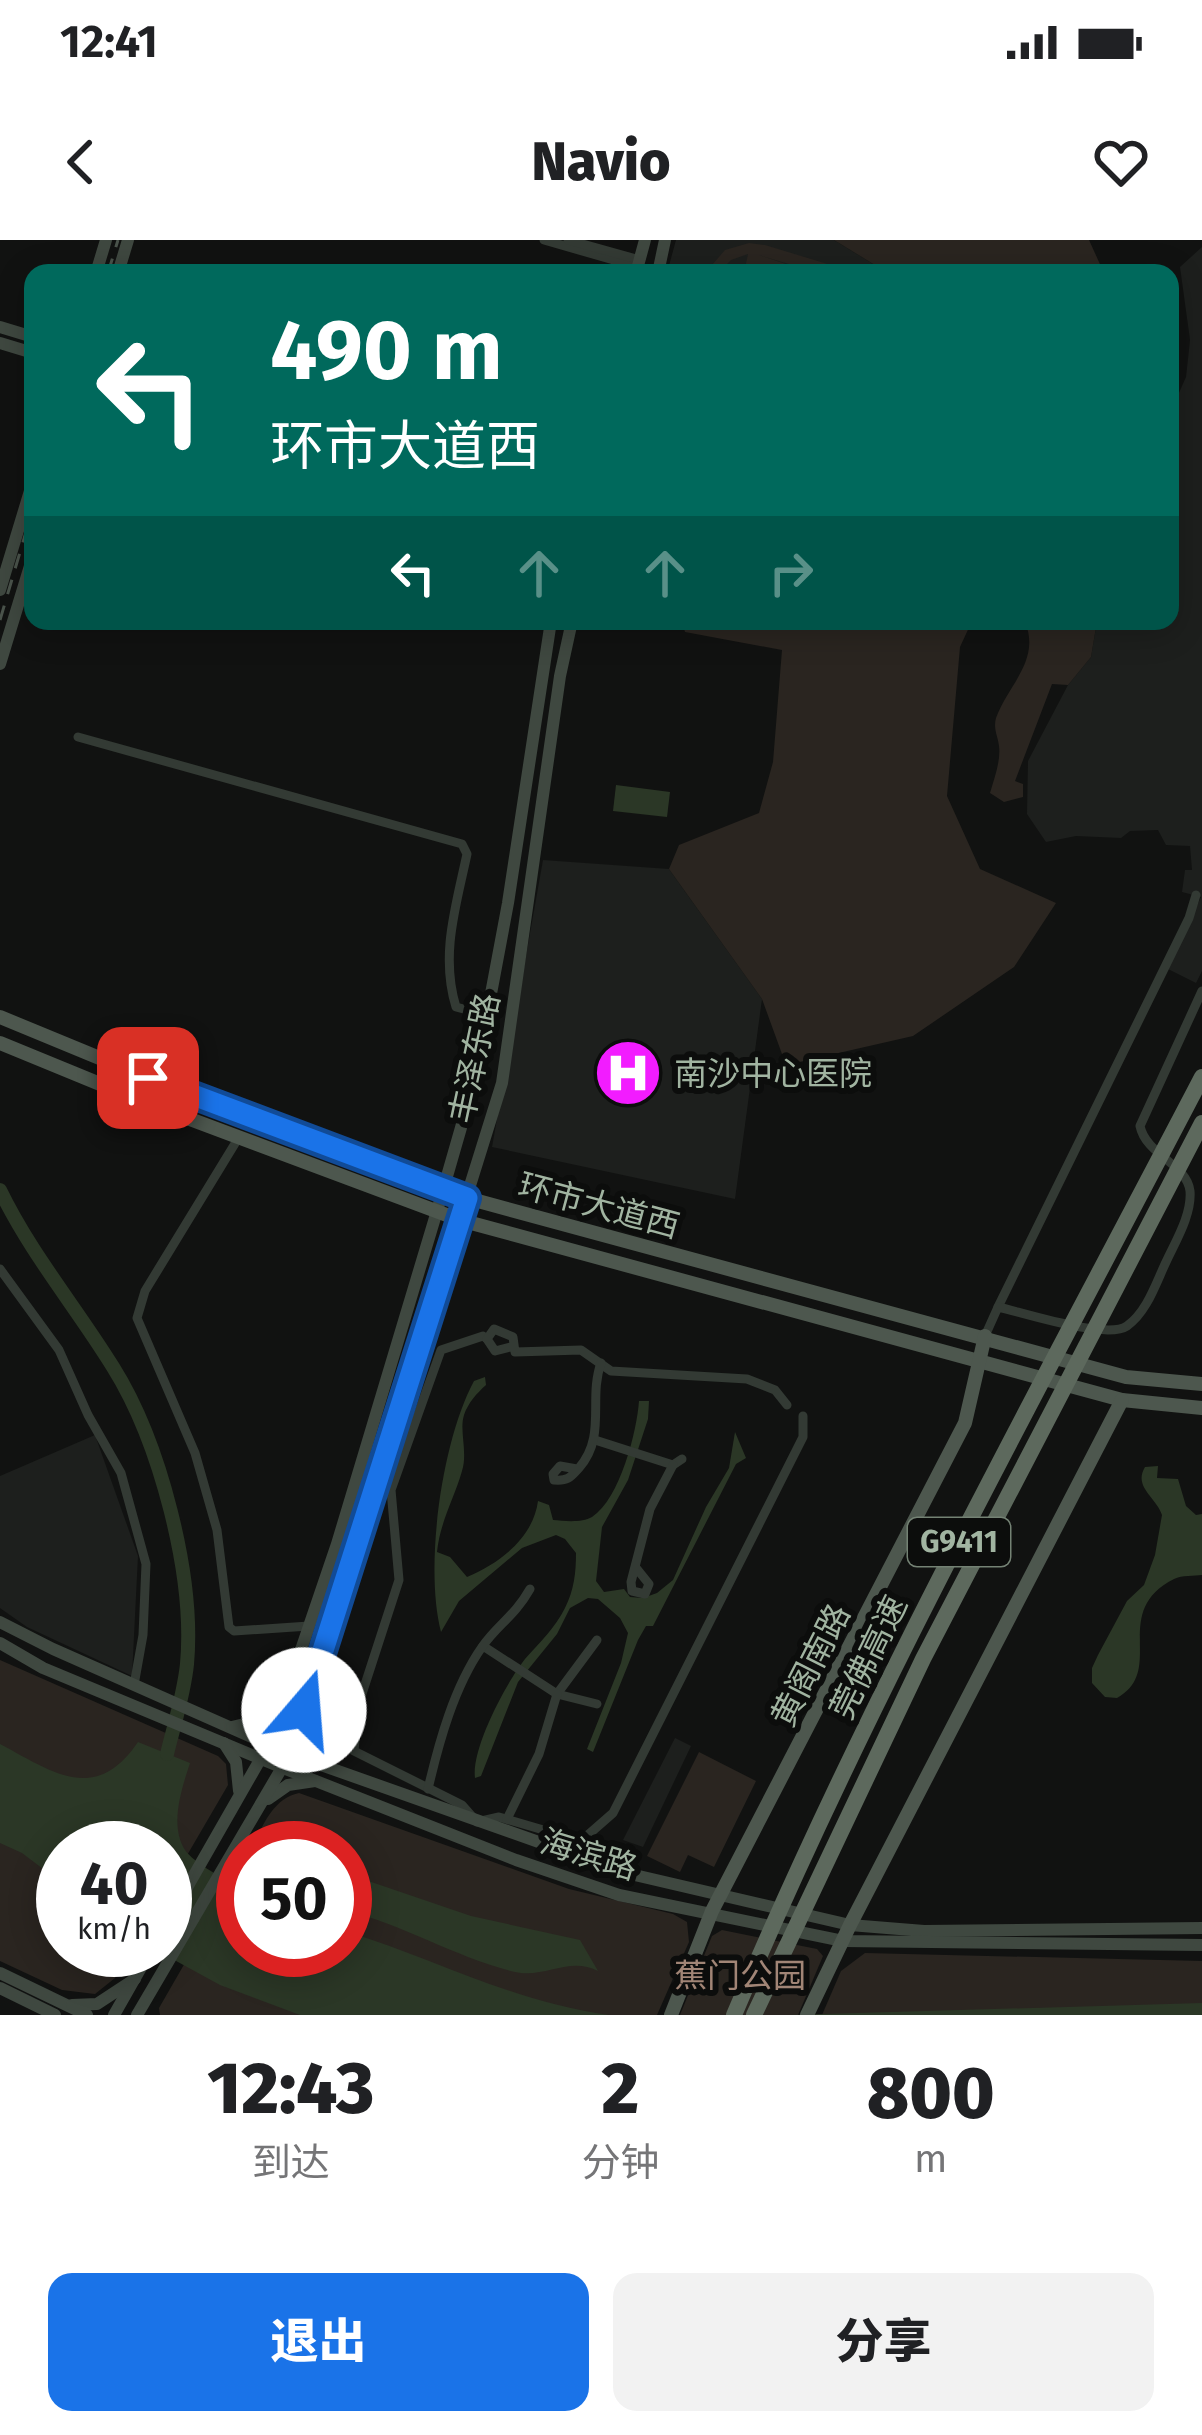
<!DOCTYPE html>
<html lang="zh">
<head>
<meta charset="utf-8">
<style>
	:root { --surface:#fff; --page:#f2f2f2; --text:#202124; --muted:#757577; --accent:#1a73e8 }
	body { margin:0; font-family:"Fira Sans","Noto Sans SC",sans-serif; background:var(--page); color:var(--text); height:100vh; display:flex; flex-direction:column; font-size:45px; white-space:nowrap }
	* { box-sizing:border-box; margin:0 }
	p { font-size:39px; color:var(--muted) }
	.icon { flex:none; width:66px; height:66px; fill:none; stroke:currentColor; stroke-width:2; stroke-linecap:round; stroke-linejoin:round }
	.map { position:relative; height:1775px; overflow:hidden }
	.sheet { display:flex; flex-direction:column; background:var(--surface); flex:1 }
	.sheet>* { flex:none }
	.hud { position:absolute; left:24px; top:24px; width:1155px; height:366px; border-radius:24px; box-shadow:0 6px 30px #0003; background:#00695c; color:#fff; overflow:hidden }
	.speed { position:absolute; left:36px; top:1581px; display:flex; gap:24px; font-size:60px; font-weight:700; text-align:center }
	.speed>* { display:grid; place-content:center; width:156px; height:156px; border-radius:50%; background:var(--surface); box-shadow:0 6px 30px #0003; line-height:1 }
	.speed small { font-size:30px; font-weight:400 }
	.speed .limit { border:18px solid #d22; background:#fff; color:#111 }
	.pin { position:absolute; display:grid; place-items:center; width:102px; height:102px; color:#fff; margin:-51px; border-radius:24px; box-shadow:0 6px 18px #0006 }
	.me { position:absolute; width:132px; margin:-66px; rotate:18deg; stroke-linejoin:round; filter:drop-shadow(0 0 9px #0008) }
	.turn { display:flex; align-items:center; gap:42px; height:252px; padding:0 48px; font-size:54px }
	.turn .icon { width:156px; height:156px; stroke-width:2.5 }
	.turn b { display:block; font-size:84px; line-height:102px }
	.lanes { display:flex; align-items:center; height:114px; padding:0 48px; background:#0003; justify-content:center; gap:60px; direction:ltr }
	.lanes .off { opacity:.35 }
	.eta { display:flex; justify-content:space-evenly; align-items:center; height:204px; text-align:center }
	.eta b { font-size:72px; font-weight:800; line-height:84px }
	.action { display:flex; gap:24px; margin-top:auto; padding:24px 48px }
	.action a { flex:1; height:138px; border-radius:24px; background:var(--accent); color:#fff; font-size:48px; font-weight:800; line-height:138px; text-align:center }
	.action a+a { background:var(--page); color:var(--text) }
	.status { display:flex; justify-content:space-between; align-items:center; height:84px; padding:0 60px; background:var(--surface); direction:ltr }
	.status svg { height:33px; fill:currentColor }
	header { display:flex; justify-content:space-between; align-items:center; height:156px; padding:0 48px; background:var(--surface); font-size:54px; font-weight:800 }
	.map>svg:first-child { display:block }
	.built { fill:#1d1f1d }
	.green { fill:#2a2520 }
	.water { fill:#2b3726 }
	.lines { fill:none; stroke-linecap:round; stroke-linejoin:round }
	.river { stroke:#2b3726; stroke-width:14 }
	.street { stroke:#333a34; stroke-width:9 }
	.secondary { stroke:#3f4840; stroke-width:12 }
	.primary { stroke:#4d574e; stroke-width:14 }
	.rail { stroke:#4a534b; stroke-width:3; stroke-dasharray:15 12; stroke-linecap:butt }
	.highway-bridge { stroke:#5d695d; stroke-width:16 }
	.route-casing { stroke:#114b97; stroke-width:30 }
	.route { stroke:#1a73e8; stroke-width:21 }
	.labels { text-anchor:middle; stroke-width:12; stroke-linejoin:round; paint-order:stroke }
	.shield { fill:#0c0d0c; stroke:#748274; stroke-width:3 }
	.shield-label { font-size:30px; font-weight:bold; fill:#a1b4a1 }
	.street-label { font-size:33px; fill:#a1b4a1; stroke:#0c0d0c }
	.poi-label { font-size:33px; fill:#a1b4a1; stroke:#0c0d0c; text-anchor:start }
	.park-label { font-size:33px; fill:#a18576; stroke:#0c0d0c }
</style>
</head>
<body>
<div class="status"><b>12:41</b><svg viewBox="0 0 49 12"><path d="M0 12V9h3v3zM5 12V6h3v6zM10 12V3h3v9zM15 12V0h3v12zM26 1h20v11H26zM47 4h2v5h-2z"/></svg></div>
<header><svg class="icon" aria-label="back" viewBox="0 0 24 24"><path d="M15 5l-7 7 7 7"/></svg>Navio<svg class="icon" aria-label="heart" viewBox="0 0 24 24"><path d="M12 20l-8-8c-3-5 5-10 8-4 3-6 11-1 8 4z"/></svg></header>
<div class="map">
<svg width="1202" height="1775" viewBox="0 0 1202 1775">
	<rect width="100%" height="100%" fill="#111211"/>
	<g class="built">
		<polygon points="676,0 834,0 888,33 667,33"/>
		<polygon points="1202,7 1202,731 1196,743 1168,729 1201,657 1182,652 1185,630 1192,630 1190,606 1166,605 1158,590 1130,591 1121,598 1076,596 1046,602 1027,574 1028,521 1068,445 1091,417 1097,381 1170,381 1170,173 1186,137 1190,100 1180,27"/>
		<polygon points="543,620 669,629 762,759 735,959 492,907"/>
		<polygon points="95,1195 138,1316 132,1436 27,1387 0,1368 0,1236"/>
		<polygon points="675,1498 691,1506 643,1607 623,1600"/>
	</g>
	<g class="green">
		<polygon points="834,0 1089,0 1104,33 888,33"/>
		<polygon points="749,3 765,5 857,33 819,33 759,15 812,33 744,33 748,14 731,20 718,33 705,33 725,10"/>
		<polygon points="682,381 972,381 960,407 947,556 980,629 1056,663 1014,727 913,796 786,825 762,759 669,629 679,605 759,573 773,522 782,410 685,392"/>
		<path d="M1097,381l-6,36 -23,28 -16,-1 -37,97 8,3v13l-19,5 -14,-9c4,-14 11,-32 9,-47 -1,-10 -6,-17 -3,-28 12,-33 45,-58 29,-96z"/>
		<polygon points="0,1420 218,1516 226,1524 228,1545 165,1653 165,1608 63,1608 63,1710 132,1710 115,1738 95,1754 62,1750 0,1721"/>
		<polygon points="699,1512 756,1541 714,1627 688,1615 680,1632 647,1616"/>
		<path d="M299,1553l270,96 104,25 14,8 2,20 -32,73h-497l-1,-7 84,-146v88h102v-102h-94c13,-23 21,-49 48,-55z"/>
		<polygon points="722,1690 817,1709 823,1716 798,1775 680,1775 712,1696"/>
		<polygon points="865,1713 1202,1721 1202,1775 822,1775 841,1731"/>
	</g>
	<g class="water">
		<polygon points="616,545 670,552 667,577 613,571"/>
		<path d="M485,1137l1,8c-9,8 -18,18 -22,30 -5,16 4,37 -2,56 -8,28 -22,51 -25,81l13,5 17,20c33,-14 66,-39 71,-76l11,4 4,15c11,1 29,3 39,-3 28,-18 45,-86 47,-116h10l-1,18 -20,61 -26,47 -6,54 8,11 20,-3 6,8 13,1 14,-5 16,-13 33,-73 23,-39 6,-36 11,26 -10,6 -83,162h-7l-8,14 -45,112 -6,-3 34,-86 7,-30 -8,-15 -22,-19 -10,-1 -18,10 -13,26 -39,48 -37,94 -6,2c-4,-29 31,-95 50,-119 15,-17 30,-31 40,-51 9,-18 11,-35 11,-55l-11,-14 -9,-4 -34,13 -63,53 -18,31c-17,-66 1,-192 33,-251z"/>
		<path d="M1158,1226l-1,12 21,1 8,27 10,9 6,-1v61c-8,1 -20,0 -28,4 -65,33 -7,91 -57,119l-12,-1 -13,-14v-15l6,-13 29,-54 17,-16 11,-30 7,-40c-6,-18 -29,-28 -17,-48z"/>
		<path d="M138,1502l52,21c-8,25 -21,62 -5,87 9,13 34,25 48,35l10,-2v67h102v-19c91,28 168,71 264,84h-309l-80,-30 -64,-35h9v-102h-102v36l-41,-31 -22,-10v-99c53,28 95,61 138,-2z"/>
		<path d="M345,1633l126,43 109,24 18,31c-29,-15 -54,8 -83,1 -58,-14 -111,-47 -170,-62z"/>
		<polygon points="1202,1763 1202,1775 789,1775"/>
	</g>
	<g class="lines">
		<path class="river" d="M0,950c31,64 76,117 113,177 47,75 82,209 74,297 -3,30 -13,61 -20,90"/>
		<g class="street">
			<polyline points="544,0 638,27"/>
			<polyline points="568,0 640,20"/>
			<path d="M78,497l384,107 5,10c-11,52 -27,101 -11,153l31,8"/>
			<polyline points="239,897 145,1051 137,1078 195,1213 217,1290 229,1387 234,1391 309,1386"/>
			<polyline points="0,1029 59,1110 88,1175 121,1233 146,1324 143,1395 134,1445"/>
			<polyline points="998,1067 1189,678 1196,655"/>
			<path d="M985,1096l13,-29c26,6 109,33 129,19 20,-14 29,-43 39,-64 9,-20 26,-47 24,-71 -3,-27 -44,-36 -50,-65l62,-135"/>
			<polyline points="487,1099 483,1096 441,1110 391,1250 399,1340 358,1466 354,1511 462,1565 477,1582 499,1577 581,1601 613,1573 803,1197 803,1176"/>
			<polyline points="514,1106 495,1111 487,1099 494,1089 513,1097 515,1112 581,1110 611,1131 747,1139 775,1150 787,1165"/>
			<polyline points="595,1200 673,1225 682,1219"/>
			<path d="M577,1229l-17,-3 -7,8 1,6c14,1 16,-2 25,-12 28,-32 9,-69 22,-105"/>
			<polyline points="637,1329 649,1344 645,1354 632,1351 631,1342 650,1269 673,1225"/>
			<polyline points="597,1400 557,1454 597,1464"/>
			<polyline points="483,1406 557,1454 539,1514 507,1579"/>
			<path d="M428,1549c11,-47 26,-102 54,-142 16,-23 32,-30 48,-58"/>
		</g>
		<g class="secondary">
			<polyline points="96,33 106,0"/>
			<polyline points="118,33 128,0"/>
			<polyline points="636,33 645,0"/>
			<polyline points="658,33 665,0"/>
			<polyline points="0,87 33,97"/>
			<polyline points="0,103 33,113"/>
			<polyline points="0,350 33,241"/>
			<polyline points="0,424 33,316"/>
			<polyline points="0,1382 53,1409 290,1514 626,1633 850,1685 924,1691 1202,1688"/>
			<polyline points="0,1403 43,1428 283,1528 516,1620 619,1655 843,1701 1202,1705"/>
			<polyline points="304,1477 308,1504 321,1524"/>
			<polyline points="232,1487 261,1480 283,1464"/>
			<polyline points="224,1503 236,1522 239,1551"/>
			<polyline points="268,1559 288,1545 315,1541"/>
			<polyline points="165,1686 269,1504 337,1304 437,971 475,839 508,663 551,381"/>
			<polyline points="0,1733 87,1775"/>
			<polyline points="0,1748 55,1775"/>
			<polyline points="72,1765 97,1764 135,1739"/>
			<polyline points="114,1775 151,1710"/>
			<polyline points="137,1775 290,1514 356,1311 502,843 560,436 572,381"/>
		</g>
		<g class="primary">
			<polyline points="0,777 148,838 467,958 1126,1137 1202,1144"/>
			<polyline points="0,803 139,860 460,980 1122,1160 1202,1168"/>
			<polyline points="671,1775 712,1671 965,1183 985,1096"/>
			<polyline points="807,1775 850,1685 1122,1160"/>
		</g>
		<g class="rail">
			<polyline points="108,33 118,0"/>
			<polyline points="0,380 33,268"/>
		</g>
		<g class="highway-bridge">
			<path d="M734,1775c136,-322 307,-629 468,-938"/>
			<polyline points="754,1775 923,1419 1202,883"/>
		</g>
	</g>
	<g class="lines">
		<defs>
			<polyline id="route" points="148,838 467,958 304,1470"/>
		</defs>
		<use href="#route" class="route-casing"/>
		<use href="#route" class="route"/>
	</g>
	<defs>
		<symbol id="hospital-disc" viewBox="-11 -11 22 22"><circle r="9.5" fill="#f21cff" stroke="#0c0d0c"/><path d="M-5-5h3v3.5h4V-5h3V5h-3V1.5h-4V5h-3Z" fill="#fff"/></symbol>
	</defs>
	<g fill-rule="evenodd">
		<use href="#hospital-disc" x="590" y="795" width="76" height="76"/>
	</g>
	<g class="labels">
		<rect class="shield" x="908" y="1278" width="102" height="48" rx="9"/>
		<g class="shield-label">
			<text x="959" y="1312">G9411</text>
		</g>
		<g class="street-label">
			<text transform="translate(474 818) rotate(-78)" y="12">丰泽东路</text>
			<text transform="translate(599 965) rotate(15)" y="12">环市大道西</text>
			<text transform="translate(868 1417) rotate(-64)" y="12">莞佛高速</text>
			<text transform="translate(810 1425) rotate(-63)" y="12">黄阁南路</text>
			<text transform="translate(589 1614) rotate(17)" y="12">海滨路</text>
		</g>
		<g class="poi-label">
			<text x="674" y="845">南沙中心医院</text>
		</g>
		<g class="park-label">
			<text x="740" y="1747">蕉门公园</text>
		</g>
	</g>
</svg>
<div class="speed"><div>40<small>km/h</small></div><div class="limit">50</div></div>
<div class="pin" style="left:148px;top:838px;background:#d93025"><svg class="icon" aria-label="arrive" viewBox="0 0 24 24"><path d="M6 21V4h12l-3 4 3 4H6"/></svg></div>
<svg class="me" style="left:304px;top:1470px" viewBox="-20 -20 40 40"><circle r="19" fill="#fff"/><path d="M0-13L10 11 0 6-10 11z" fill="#1a73e8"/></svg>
<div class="hud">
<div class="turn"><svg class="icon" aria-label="left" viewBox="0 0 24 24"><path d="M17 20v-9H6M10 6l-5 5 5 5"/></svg><div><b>490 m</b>环市大道西</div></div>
<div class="lanes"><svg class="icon" aria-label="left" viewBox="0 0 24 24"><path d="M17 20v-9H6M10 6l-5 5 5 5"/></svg><svg class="icon off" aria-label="ahead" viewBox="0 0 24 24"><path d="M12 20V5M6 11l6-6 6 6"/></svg><svg class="icon off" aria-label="ahead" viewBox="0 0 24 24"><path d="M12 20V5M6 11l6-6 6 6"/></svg><svg class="icon off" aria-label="right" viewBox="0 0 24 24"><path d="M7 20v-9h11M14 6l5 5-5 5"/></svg></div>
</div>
</div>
<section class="sheet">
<div class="eta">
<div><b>12:43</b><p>到达</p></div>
<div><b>2</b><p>分钟</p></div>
<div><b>800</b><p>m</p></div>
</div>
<div class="action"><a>退出</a><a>分享</a></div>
</section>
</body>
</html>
